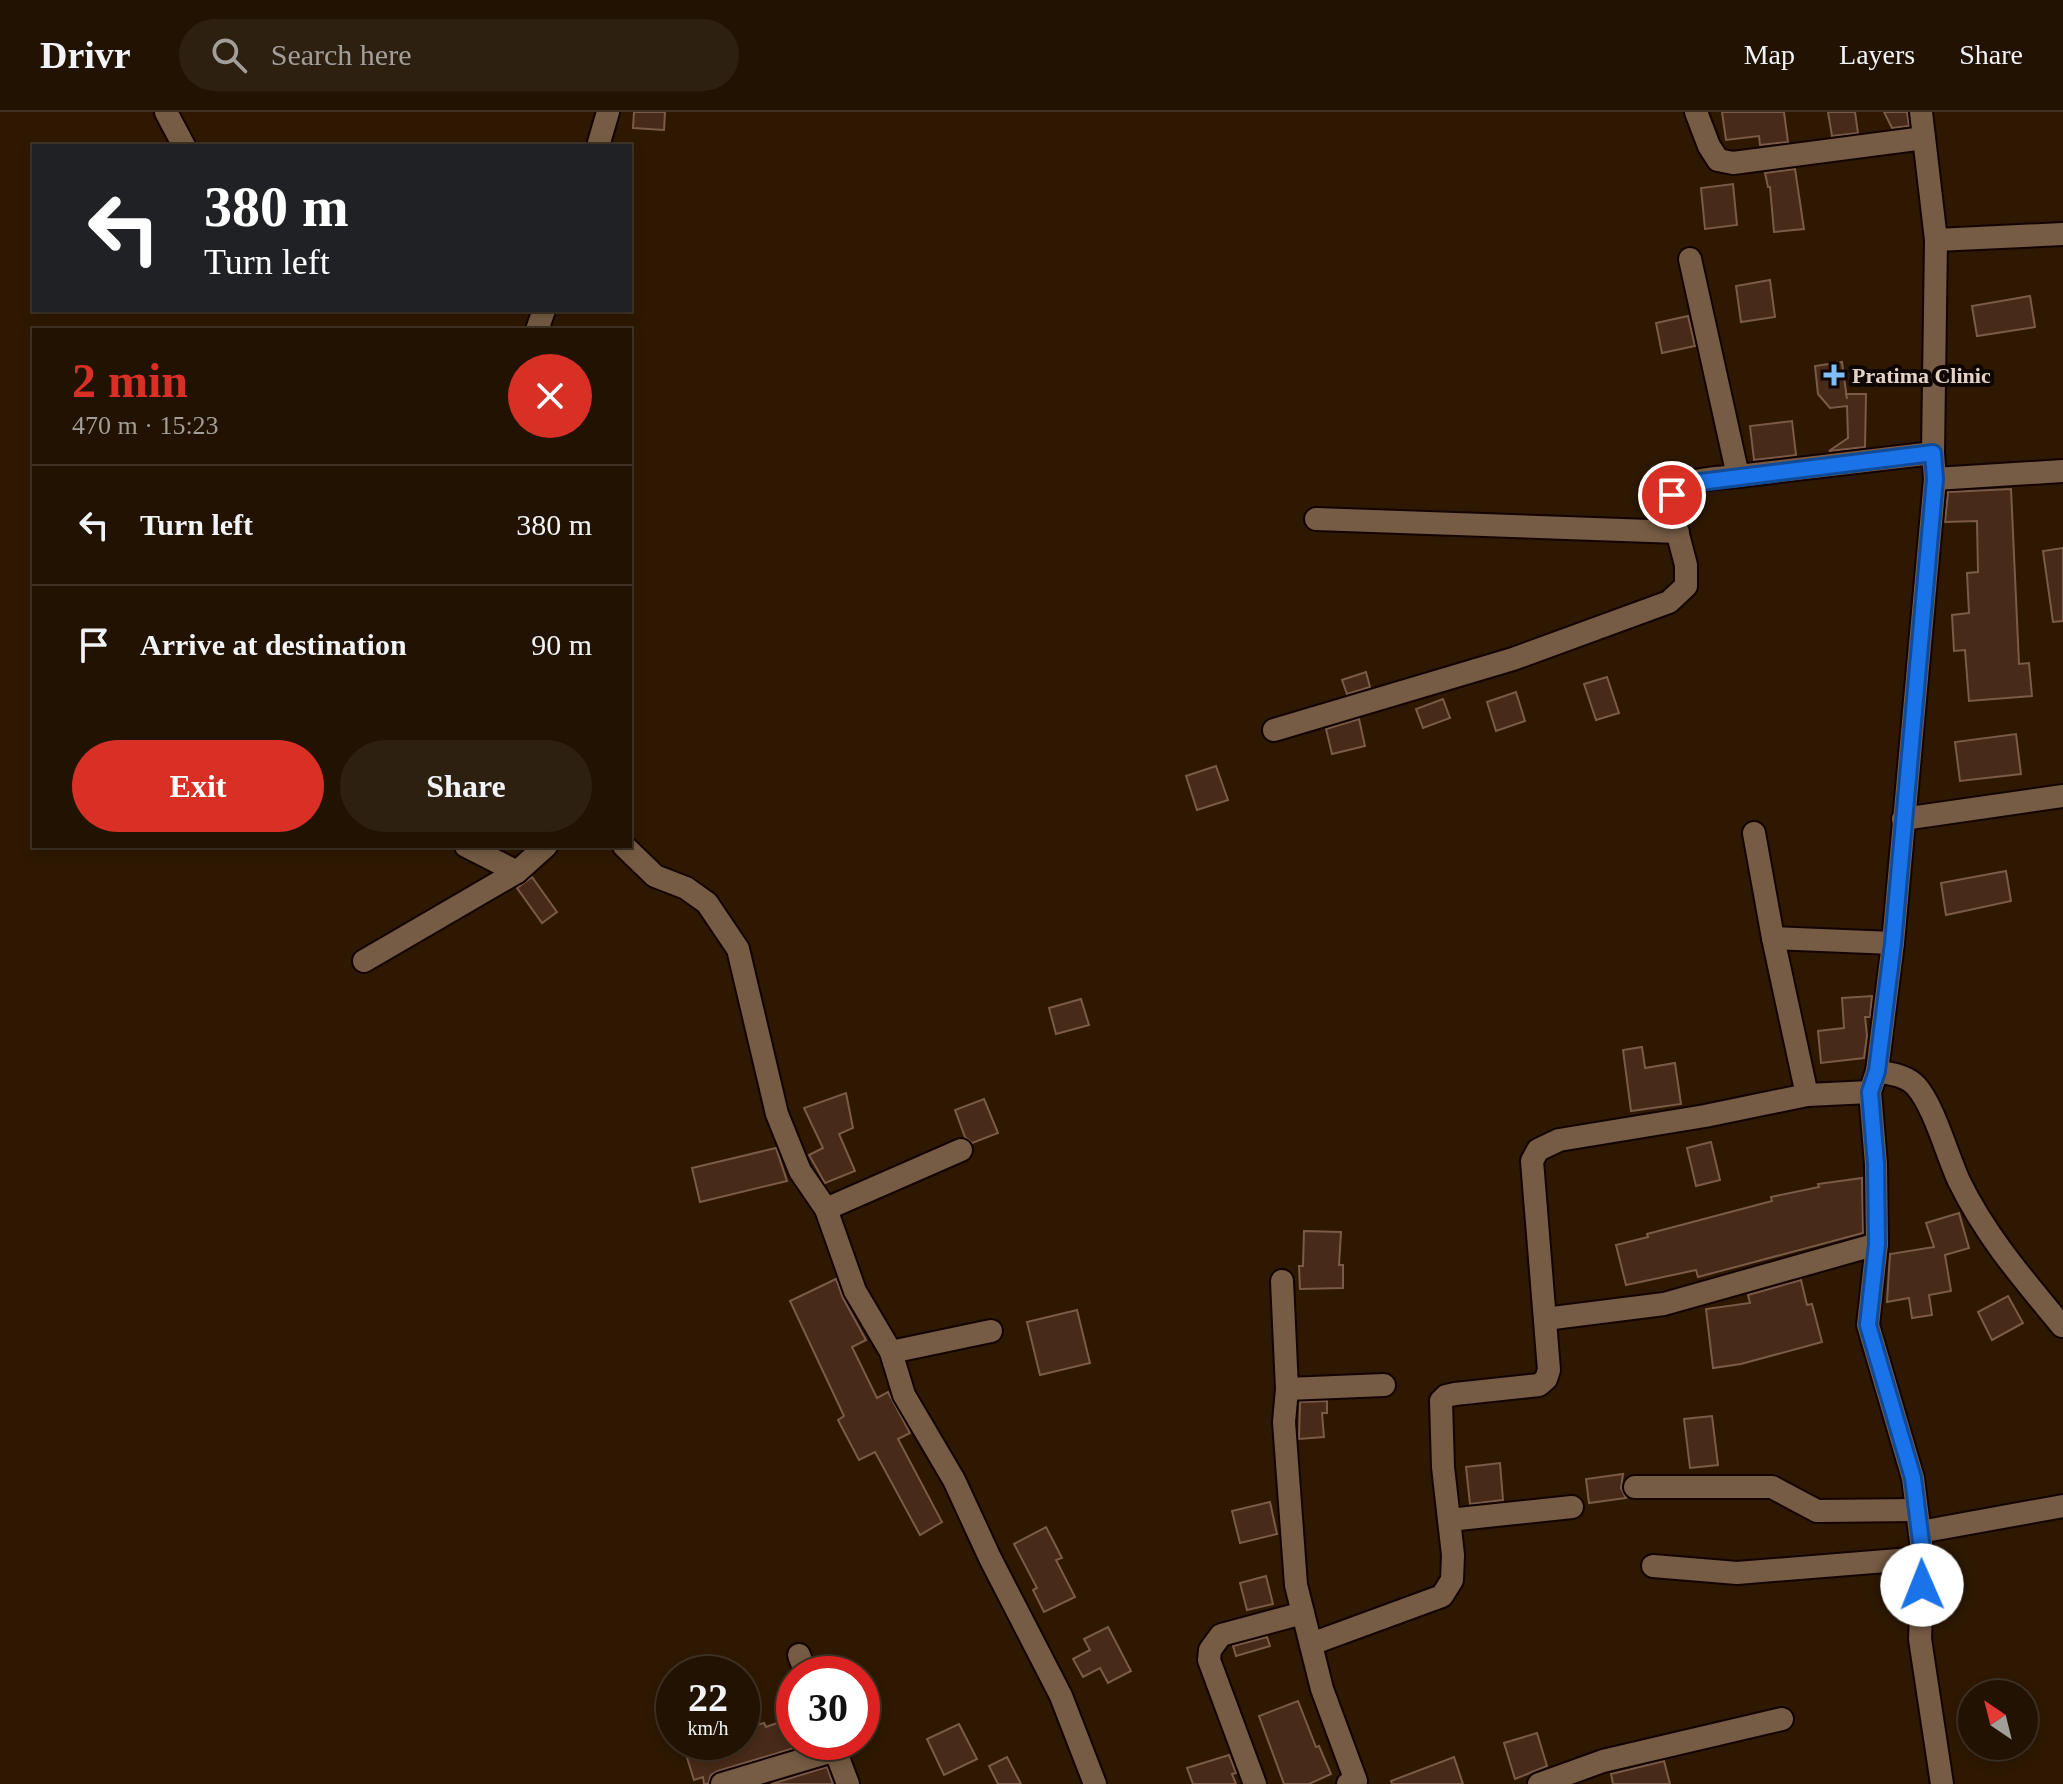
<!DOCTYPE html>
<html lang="en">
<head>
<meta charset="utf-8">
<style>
	:root { --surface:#221202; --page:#2e2011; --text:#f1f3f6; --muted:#a29e99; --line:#3f3224; --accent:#d93025 }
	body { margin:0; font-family:Georgia,serif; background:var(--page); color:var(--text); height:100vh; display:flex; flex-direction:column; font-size:30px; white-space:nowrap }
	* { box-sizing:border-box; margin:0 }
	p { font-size:26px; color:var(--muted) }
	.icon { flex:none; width:44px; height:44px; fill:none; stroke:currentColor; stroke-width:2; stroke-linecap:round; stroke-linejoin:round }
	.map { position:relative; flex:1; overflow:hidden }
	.details { position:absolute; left:32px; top:216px; width:600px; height:520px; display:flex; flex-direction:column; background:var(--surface); border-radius:0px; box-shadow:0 4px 12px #0003,0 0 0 2px var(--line) }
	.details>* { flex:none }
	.top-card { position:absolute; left:32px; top:32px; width:600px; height:168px; border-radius:0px; box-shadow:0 4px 12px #0003,0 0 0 2px var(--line); background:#202124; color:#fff; overflow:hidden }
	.needle { width:52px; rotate:325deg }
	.buttons { position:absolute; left:1958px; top:1568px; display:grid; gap:16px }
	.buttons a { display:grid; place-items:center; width:80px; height:80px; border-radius:50%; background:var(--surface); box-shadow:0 4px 12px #0003,0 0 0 2px var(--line); font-size:40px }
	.speed { position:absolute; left:656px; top:1544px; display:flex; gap:16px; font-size:40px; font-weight:700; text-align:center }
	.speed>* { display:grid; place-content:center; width:104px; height:104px; border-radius:50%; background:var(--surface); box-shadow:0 4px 12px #0003,0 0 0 2px var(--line); line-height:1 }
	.speed small { font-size:20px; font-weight:400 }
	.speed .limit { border:12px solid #d22; background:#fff; color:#111 }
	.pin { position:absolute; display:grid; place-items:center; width:68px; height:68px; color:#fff; margin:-34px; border:4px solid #fff; border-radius:50%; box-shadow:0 2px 8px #0007 }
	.me { position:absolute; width:88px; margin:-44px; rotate:359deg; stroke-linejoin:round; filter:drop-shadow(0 0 6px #0008) }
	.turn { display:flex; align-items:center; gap:28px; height:168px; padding:0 40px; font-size:36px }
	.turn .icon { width:104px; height:104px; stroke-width:2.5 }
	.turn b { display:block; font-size:56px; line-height:68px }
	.round { display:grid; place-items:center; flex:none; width:84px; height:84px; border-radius:42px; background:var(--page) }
	.summary { display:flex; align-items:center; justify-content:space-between; height:136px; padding:0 40px }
	h1 { font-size:48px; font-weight:700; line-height:60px; color:var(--accent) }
	.button { display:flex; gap:16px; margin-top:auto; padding:16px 40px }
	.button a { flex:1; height:92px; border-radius:48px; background:var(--accent); color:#fff; font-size:32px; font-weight:700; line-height:92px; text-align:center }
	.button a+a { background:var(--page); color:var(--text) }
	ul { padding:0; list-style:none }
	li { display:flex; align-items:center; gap:24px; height:120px; padding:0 40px; border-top:2px solid var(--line) }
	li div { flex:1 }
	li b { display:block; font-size:30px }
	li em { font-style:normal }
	header { display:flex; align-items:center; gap:48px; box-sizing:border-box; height:112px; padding:0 40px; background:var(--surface); border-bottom:2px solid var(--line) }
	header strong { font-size:38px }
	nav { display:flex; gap:44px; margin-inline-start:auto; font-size:28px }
	.search { width:560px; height:72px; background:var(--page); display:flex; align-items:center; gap:20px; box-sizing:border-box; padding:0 28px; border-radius:44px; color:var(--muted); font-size:30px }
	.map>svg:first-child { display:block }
	.building { fill:#482a18; stroke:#7a5b49; stroke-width:2 }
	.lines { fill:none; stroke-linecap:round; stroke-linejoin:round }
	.minor-casing { stroke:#150300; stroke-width:26 }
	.minor { stroke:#765c44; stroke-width:22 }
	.route-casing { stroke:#114b97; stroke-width:20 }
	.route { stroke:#1a73e8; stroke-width:14 }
	.poi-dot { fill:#7ebef9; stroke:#0f0601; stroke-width:3 }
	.labels { text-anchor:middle; stroke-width:8; stroke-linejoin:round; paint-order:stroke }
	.poi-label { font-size:22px; font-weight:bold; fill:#e3d3c6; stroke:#0f0601; text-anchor:start }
</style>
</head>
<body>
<header>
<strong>Drivr</strong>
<div class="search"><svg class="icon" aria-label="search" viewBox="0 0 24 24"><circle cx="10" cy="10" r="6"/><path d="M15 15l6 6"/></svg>Search here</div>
<nav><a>Map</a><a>Layers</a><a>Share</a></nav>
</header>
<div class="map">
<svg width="2063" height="1672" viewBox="0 0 2063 1672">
	<rect width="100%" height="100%" fill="#2e1802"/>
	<g class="building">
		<polygon points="634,0 665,0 664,18 633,16"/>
		<polygon points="1722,0 1784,0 1788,30 1760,33 1759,24 1726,28"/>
		<polygon points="1828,0 1855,0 1858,21 1832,24"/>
		<polygon points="1884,0 1907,0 1909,14 1892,16"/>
		<polygon points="1795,57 1804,117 1774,120 1770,75 1768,75 1765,61"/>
		<polygon points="1733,72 1737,113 1705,117 1701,76"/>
		<polygon points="1770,168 1775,205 1741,210 1736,174"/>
		<polygon points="2030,184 2035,215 1977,224 1972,194"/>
		<polygon points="1688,204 1695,234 1662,241 1656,211"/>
		<polygon points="1842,250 1847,287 1846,282 1866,282 1865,335 1829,339 1848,326 1847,294 1830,296 1818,282 1815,254"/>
		<polygon points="1792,309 1796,343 1754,348 1750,314"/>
		<polygon points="2011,377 2019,552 2029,551 2032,584 1969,589 1965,538 1954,539 1952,503 1969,501 1967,461 1978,460 1977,409 1945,410 1948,380"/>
		<polygon points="2063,436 2063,509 2053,510 2043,439"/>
		<polygon points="1366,560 1370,575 1347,582 1342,568"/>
		<polygon points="1607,565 1619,601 1596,608 1584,572"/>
		<polygon points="1516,580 1525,609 1496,619 1487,590"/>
		<polygon points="1443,587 1450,606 1423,616 1416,597"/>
		<polygon points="1359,607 1365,634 1332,642 1326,617"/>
		<polygon points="2016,622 2021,662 1960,669 1955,630"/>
		<polygon points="1216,654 1228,688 1197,698 1186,664"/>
		<polygon points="2006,759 2011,789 1946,803 1941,771"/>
		<polygon points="532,765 557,800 542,811 517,776"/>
		<polygon points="1872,884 1870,905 1865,905 1867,924 1864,946 1821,951 1818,919 1844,916 1842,886"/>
		<polygon points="1081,887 1089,913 1056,922 1049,896"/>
		<polygon points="1642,935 1645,956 1675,951 1681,992 1631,999 1623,938"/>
		<polygon points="846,981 853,1016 839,1022 855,1059 825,1071 809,1043 823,1036 804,996"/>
		<polygon points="984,987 998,1021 972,1031 965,1025 955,998"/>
		<polygon points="1711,1030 1720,1068 1696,1074 1687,1036"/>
		<polygon points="776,1036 787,1069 700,1090 692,1056"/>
		<polygon points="1862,1066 1863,1121 1698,1165 1696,1158 1626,1173 1616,1133 1648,1125 1647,1122 1772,1089 1771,1085 1819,1075 1818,1072"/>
		<polygon points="1959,1101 1969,1136 1945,1143 1951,1179 1929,1183 1932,1203 1912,1206 1909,1186 1887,1190 1890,1142 1934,1135 1926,1111"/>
		<polygon points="1304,1119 1341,1120 1339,1153 1343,1153 1343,1176 1300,1177 1299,1154 1303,1154"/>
		<polygon points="836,1167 843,1186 866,1228 852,1235 877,1286 888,1280 910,1321 898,1327 942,1410 920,1423 875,1340 859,1348 838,1308 844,1304 790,1189"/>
		<polygon points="1801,1168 1807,1193 1812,1192 1822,1230 1741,1252 1713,1256 1706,1197 1750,1191 1748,1183"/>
		<polygon points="2008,1184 2023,1211 1992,1228 1978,1200"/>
		<polygon points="1077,1198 1090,1251 1040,1263 1027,1210"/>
		<polygon points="1327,1289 1327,1301 1322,1301 1324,1325 1299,1327 1300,1290"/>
		<polygon points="1712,1304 1718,1353 1690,1356 1684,1307"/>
		<polygon points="1500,1351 1503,1388 1470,1392 1466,1355"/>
		<polygon points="1623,1362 1621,1376 1626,1386 1589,1391 1586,1367"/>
		<polygon points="1270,1390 1277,1422 1240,1431 1232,1399"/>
		<polygon points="1046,1415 1062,1446 1056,1448 1075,1485 1044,1500 1033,1478 1037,1476 1014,1432"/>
		<polygon points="1266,1464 1273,1492 1247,1498 1240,1471"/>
		<polygon points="1108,1515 1131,1559 1108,1571 1100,1556 1083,1565 1073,1547 1090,1538 1084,1527"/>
		<polygon points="1267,1525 1270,1534 1236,1544 1233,1534"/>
		<polygon points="1298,1589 1316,1635 1319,1634 1331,1662 1309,1672 1284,1672 1259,1604"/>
		<polygon points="794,1605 794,1630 814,1630 718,1659 711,1663 708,1672 704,1672 703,1665 694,1668 684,1636 702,1630 742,1630 742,1617 764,1611 766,1615"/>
		<polygon points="959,1612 977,1647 944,1663 927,1627"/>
		<polygon points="1537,1621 1547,1654 1515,1667 1504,1631"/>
		<polygon points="1229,1643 1236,1661 1232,1662 1236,1672 1193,1672 1187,1656"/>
		<polygon points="1007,1645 1021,1672 998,1672 989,1654"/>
		<polygon points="1454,1645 1463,1672 1392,1672 1391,1669"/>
		<polygon points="1664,1649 1670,1672 1613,1672 1611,1662"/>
		<polygon points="827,1655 833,1672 771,1672"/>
	</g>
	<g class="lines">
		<defs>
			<g id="minor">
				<polyline points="166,0 184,34"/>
				<polyline points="1696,0 1709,34 1718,48 1733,51 1924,26"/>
				<polyline points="1921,0 1936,128 1933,341 1935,367 1893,831 1877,959 1870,980 1876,1052 1877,1132 1868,1213 1913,1366 1923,1446 1920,1527 1942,1672"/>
				<polyline points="598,34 608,0"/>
				<polyline points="1936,128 2063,122"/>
				<polyline points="1690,147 1738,364 1933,341"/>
				<polyline points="537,218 544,198"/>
				<polyline points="1935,367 2063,359"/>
				<polyline points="1316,407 1678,420"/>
				<path d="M1274,618l239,-71 156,-57 17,-16v-21l-16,-61c6,-28 45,-25 68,-28"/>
				<polyline points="1903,707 2063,684"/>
				<polyline points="1754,721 1773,826 1807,983"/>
				<polyline points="466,734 517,760 546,734"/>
				<polyline points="624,734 655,764 686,776 707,791 738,837 777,1002 800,1059 826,1097 855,1179 891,1240 904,1283 954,1368 990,1446 1061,1584 1095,1672"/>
				<polyline points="1773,826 1893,831"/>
				<polyline points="364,849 517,760"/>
				<path d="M1877,959c13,3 29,4 39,15 18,20 31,69 43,95 26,54 65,99 103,145"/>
				<polyline points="826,1097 961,1038"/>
				<polyline points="1282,1169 1287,1277 1284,1310 1296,1473 1322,1577 1356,1669 1348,1672"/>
				<polyline points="1545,1207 1664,1192 1877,1132"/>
				<polyline points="891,1240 991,1219"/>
				<polyline points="1287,1277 1384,1273"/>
				<polyline points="1635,1375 1772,1375 1817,1399 1916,1398"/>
				<polyline points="1449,1408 1572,1395"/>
				<polyline points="1920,1420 2063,1394"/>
				<polyline points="1653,1454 1737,1461 1923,1446"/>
				<polyline points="1311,1532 1442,1484 1452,1468 1453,1443 1443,1355 1441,1289 1446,1284 1455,1282 1539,1273 1546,1267 1549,1258 1532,1049 1538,1038 1559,1028 1705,1004 1807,983 1870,980"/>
				<polyline points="799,1543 806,1562"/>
				<polyline points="832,1630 848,1672"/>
				<polyline points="722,1672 836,1638"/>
				<polyline points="1255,1672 1209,1548 1210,1538 1221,1523 1303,1501"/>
				<polyline points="1539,1672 1603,1649 1782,1607"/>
			</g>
		</defs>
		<use href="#minor" class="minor-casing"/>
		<use href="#minor" class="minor"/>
	</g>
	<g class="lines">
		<defs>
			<polyline id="route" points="1672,383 1684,372 1933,341 1935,367 1893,831 1877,959 1870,980 1876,1052 1877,1132 1868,1213 1913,1366 1923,1446 1922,1473"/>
		</defs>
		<use href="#route" class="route-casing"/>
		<use href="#route" class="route"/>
	</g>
	<path class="poi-dot" d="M1830 251h8v8h8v8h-8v8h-8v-8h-8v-8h8z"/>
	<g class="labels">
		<g class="poi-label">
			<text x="1852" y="271">Pratima Clinic</text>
		</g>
	</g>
</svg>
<div class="buttons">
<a><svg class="needle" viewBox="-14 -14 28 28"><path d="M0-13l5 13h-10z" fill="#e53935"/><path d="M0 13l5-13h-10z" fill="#a29e99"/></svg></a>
</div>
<div class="speed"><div>22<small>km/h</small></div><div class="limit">30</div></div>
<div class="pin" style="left:1672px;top:383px;background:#d93025"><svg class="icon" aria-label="arrive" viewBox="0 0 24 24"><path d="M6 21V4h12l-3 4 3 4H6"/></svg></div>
<svg class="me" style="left:1922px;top:1473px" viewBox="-20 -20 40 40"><circle r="19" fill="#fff"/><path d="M0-13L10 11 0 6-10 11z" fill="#1a73e8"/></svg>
<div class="top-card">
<div class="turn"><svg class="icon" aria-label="left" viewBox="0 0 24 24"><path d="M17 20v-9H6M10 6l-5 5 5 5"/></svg><div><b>380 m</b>Turn left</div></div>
</div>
<section class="details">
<div class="summary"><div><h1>2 min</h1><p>470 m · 15:23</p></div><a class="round" style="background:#d93025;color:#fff"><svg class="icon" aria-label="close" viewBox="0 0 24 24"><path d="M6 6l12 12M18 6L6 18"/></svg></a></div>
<ul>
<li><svg class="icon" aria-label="left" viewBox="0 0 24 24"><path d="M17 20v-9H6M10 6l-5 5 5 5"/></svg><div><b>Turn left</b></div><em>380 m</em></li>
<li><svg class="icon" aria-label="arrive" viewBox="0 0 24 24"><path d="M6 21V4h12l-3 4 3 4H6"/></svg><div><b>Arrive at destination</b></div><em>90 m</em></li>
</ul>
<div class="button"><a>Exit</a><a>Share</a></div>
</section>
</div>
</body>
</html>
